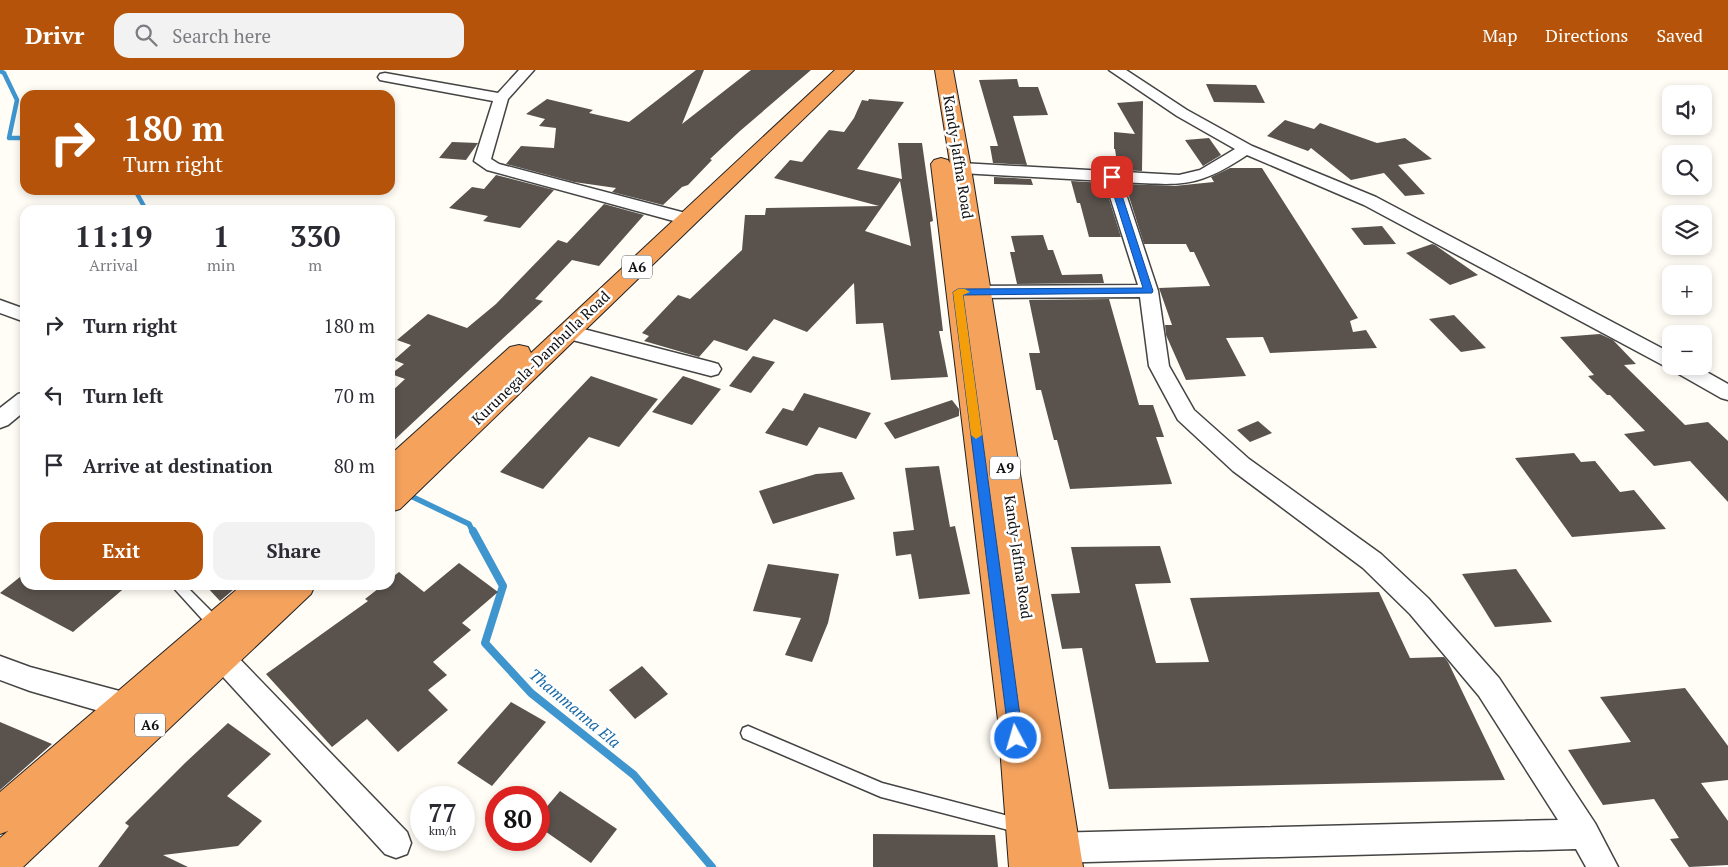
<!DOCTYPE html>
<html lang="en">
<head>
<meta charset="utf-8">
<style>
	:root { --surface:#fff; --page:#f2f2f3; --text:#2b2b33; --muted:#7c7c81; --accent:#b45309 }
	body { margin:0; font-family:"PT Serif",serif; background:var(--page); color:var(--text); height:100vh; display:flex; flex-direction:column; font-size:19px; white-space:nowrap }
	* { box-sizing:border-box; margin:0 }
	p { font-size:16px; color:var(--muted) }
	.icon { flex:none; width:28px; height:28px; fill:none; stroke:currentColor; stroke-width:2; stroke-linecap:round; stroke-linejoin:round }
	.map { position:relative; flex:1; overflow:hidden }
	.details { position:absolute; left:20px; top:135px; width:375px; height:385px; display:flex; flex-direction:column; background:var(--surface); border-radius:15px; box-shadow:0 2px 8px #0003 }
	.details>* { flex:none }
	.banner { position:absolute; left:20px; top:20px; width:375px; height:105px; border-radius:15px; box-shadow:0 2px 8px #0003; background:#b45309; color:#fff; overflow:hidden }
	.controls { position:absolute; left:1662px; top:15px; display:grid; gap:10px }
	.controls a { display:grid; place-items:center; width:50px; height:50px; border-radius:10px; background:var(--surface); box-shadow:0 2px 8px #0003; font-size:25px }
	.speed { position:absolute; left:410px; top:716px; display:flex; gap:10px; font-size:25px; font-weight:700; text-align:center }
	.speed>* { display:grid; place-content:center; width:65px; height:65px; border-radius:50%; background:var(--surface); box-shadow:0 2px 8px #0003; line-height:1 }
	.speed small { font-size:12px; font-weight:400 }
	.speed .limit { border:8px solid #d22; background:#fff; color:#111 }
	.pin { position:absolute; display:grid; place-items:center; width:42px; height:42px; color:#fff; margin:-21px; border-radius:10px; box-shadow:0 2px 8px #0006 }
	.me { position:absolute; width:55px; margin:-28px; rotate:354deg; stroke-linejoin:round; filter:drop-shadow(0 0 4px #0008) }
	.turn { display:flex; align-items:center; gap:18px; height:105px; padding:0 20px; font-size:22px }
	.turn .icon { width:65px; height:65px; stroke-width:2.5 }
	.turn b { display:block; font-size:35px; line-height:42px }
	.eta { display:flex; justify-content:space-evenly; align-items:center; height:85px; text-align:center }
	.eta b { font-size:30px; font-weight:700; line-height:35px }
	.primary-button { display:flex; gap:10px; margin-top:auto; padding:10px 20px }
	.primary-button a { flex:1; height:58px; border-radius:15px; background:var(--accent); color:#fff; font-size:20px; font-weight:700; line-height:58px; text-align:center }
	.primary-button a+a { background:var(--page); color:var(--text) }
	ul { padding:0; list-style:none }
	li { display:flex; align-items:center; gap:15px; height:70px; padding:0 20px }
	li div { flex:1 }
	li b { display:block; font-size:19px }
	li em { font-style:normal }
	header { display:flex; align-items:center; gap:30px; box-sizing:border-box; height:70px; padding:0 25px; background:var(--accent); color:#fff }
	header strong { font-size:24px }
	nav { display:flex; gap:28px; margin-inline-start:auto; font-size:18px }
	.search { width:350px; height:45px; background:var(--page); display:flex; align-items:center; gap:12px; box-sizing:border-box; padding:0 18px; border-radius:15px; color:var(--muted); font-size:19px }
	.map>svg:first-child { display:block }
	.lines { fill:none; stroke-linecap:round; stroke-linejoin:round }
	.stream-far2 { stroke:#3f96cf; stroke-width:4.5 }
	.stream-far1 { stroke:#3f96cf; stroke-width:5.5 }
	.stream { stroke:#3f96cf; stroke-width:8 }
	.building { fill:#5a524d; fill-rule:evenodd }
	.lane-casing { stroke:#444; stroke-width:3 }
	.street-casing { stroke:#444; stroke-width:3 }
	.highway-casing { stroke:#222; stroke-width:2 }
	.lane { fill:#fff; fill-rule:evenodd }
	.street { fill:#fff; fill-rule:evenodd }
	.highway { fill:#f5a25d; fill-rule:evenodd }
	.route { fill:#1a73e8; stroke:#114b97 }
	.slow { fill:#f59e0b }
	.labels { text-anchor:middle; stroke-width:5; stroke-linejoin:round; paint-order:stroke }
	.shield { fill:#fff; stroke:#585858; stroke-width:1 }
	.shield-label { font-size:14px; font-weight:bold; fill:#111 }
	.street-label { font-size:15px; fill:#111; stroke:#fff }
	.water-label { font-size:16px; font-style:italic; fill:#1768a6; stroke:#fff }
</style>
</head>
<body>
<header>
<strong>Drivr</strong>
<div class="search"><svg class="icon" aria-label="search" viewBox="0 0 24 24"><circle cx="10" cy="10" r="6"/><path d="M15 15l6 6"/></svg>Search here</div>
<nav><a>Map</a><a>Directions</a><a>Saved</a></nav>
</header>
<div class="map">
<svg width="1728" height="797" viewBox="0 0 1728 797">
	<rect width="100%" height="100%" fill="#fffdf5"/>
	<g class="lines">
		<g class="stream-far2">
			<polyline points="0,1 4,3 17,30 9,68 25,68"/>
			<polyline points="135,120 146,140"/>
		</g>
		<polyline class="stream-far1" points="390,416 469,454 473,462"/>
		<polyline class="stream" points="473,461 503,516 485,573 531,623 634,705 712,797"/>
	</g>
	<g class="building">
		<polygon points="696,0 704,0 682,54 751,0 811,0 740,61 710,89 712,90 688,115 682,117 663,135 612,122 616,118 574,112 506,94 521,76 554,78 556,58 539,56 545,49 526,44 547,29 593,40 589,43 629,52"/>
		<polygon points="1017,9 1019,17 1038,17 1048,45 1013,46 1027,95 993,93 990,76 998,76 979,10"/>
		<polygon points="1206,14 1256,15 1265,33 1214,32"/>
		<path d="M869,29l35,3 -47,67 45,10 -4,-36h24l11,78 -3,1 13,109h-4l9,46 -57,3 -8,-57 -27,1 -2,-41 -47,49 -33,-13 -27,32 -33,-11 -15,17 -55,-16 5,-5 -7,-3 36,-38 12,4 52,-49 3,-35h20l1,-7 113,-2 -105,-28 16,-18 12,2 27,-32 15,2 10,-14 8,-18 6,1zM900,111l11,65 -46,-15z"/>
		<polygon points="1143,31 1142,101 1118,100 1115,79 1114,79 1114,62 1135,64 1117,33"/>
		<polygon points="1285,50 1314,59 1320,53 1377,73 1405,68 1432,89 1398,95 1425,124 1405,126 1384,103 1351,110 1311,78 1308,81 1267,66"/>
		<polygon points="1209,68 1221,85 1203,96 1185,70"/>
		<polygon points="452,72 478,73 466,90 439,88"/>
		<polygon points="1230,98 1262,98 1358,248 1350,251 1353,262 1366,260 1377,278 1270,283 1263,267 1226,268 1246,306 1186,310 1166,265 1165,255 1172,255 1159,218 1210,216 1194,182 1190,182 1186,174 1144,174 1125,114 1174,116 1214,112 1211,107"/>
		<polygon points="496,105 554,120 520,158 483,151 488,146 449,138 472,117 484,119"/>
		<polygon points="994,107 1031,109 1033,115 994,114"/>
		<polygon points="1071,111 1104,113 1121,167 1089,167 1080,133 1077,133"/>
		<polygon points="604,134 644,145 599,196 572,190 535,229 543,231 390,374 390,323 405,309 391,304 404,294 394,290 411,275 397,270 428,244 467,258 496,234 558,170 567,173"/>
		<polygon points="1382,156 1396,174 1364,175 1351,158"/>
		<polygon points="1043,165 1048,180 1053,180 1062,205 1102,204 1104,213 1017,214 1010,182 1015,182 1011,166"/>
		<polygon points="1432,174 1435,175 1478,205 1450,215 1406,183"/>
		<polygon points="1109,229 1139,335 1153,335 1164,367 1156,367 1172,414 1070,419 1057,370 1054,370 1041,320 1036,320 1029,283 1040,283 1029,230"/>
		<polygon points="1454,245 1486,278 1461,282 1429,249"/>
		<polygon points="1600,264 1613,270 1636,294 1624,295 1685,355 1708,352 1728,371 1728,432 1690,391 1654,396 1624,364 1645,361 1610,325 1607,325 1588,306 1594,305 1560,267"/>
		<polygon points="753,286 775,292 751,323 729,316"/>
		<polygon points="591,306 658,329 619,377 589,367 543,419 500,402"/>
		<polygon points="683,306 721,319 692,355 652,342"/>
		<polygon points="804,323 871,343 856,369 819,357 807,376 765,363 783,338 793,341"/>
		<polygon points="952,330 959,339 959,346 895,369 884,353"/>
		<polygon points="1258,351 1272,363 1250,372 1237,360"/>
		<polygon points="1574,383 1581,392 1595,391 1620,422 1634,420 1666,459 1572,467 1515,388"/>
		<polygon points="939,396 950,457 955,456 970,524 919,529 911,484 896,486 893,462 914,460 905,398"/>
		<polygon points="842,402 855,429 773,454 759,421 816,404"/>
		<polygon points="1160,476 1171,513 1135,514 1156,593 1209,592 1190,528 1379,522 1410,588 1444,587 1448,592 1505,710 1109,719 1082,578 1062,579 1051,524 1080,523 1071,477"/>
		<polygon points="459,493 498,522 462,553 471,560 433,592 447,605 428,620 448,640 398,682 367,649 332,677 266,604 368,531 365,529 383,515 390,515 390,509 399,502 424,522"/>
		<polygon points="768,494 839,504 828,553 812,592 785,585 801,548 753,541"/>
		<polygon points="1516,499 1552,552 1495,557 1462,504"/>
		<polygon points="25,503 25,515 128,515 73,562 0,523"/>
		<polygon points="205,515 239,515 220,531"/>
		<polygon points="642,596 668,624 635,649 609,620"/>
		<polygon points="1685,618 1728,676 1728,710 1701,713 1728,751 1728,795 1689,797 1670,769 1679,768 1654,729 1603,735 1568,680 1631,672 1600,627"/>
		<polygon points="511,632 546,652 492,716 457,693"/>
		<polygon points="0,652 52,674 0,720"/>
		<polygon points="228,653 271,684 227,726 262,751 238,776 163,785 188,797 98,797 129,756 125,753 185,693"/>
		<polygon points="560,721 617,759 591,793 539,757 539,746"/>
		<polygon points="873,764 995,765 998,797 873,797"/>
	</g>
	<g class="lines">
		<defs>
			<g id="lane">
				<polygon points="171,515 185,515 221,551 222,555 221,559 216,561 211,559"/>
				<polygon points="748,656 882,713 1020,749 1025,751 1027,756 1025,761 1020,763 881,727 743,668 741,663 743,658"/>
			</g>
			<g id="street">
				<polygon points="519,0 534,0 508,29 491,89 499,94 693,145 696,149 693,153 687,154 681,153 487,100 474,91 493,31 385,11 380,10 378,7 380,4 385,3 498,23"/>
				<path d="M1109,0h17l61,40 65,36 124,51 295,156v13h25l32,18v16l-7,-2 -51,-29 -306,-164 -117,-50c-51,34 -66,30 -125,27l36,109 11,75 25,44 55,49 132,95 47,44 71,80 96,145 23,44h-32l-10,-18 -526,14 -11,-4 -4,-11 4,-11 11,-4 508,-13 -79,-124 -69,-82 -47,-46 -130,-97 -55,-51 -29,-54 -9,-69 -179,1 -7,-2 -2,-4 2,-4 7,-2 177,-1 -33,-104 -144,-8 -6,-2 -2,-3 2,-3 6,-2 218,12 21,-5 35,-21 -58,-33z"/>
				<polygon points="0,230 25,239 25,252 0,243"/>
				<polygon points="568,255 711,292 718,294 721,299 718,304 711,306 561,267 558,262 561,257"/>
				<polygon points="25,322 25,341 8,355 0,358 0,338 18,324"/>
				<polygon points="222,576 231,580 407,762 411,773 407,784 396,788 385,784 213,596 209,588 213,580"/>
				<polygon points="0,586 30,597 127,623 137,627 141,636 137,645 127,649 30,621 0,610"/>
			</g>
			<g id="highway">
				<polygon points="835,0 854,0 400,439 390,442 390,414 394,410 390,411 390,385 510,277 519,275 528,277 531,283"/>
				<polygon points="935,0 953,0 971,98 1083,797 1009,797 998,650 931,94 934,90 941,88 948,90 950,93"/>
				<polygon points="242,515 278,515 277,517 279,515 315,515 311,524 23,797 0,797 0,768 8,761 0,764 0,722"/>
			</g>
		</defs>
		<use href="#lane" class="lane-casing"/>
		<use href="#street" class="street-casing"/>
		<use href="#highway" class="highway-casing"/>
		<use href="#lane" class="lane"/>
		<use href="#street" class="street"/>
		<use href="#highway" class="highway"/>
	</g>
	<polygon class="route" points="1109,105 1116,107 1153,221 1152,223 963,225 1023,668 1021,673 1016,675 1011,673 1009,668 953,222 958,219 1143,218 1108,107"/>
	<polygon class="slow" points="958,219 965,219 970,222 963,225 982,365 976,369 971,365 953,222"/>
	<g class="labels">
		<g class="shield">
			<rect x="622" y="185.5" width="30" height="23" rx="4"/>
			<rect x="990" y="386.5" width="30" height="23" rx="4"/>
			<rect x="135" y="643.5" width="30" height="23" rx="4"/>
		</g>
		<g class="shield-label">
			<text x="637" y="202">A6</text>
			<text x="1005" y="403">A9</text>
			<text x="150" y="660">A6</text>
		</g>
		<g class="street-label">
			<text transform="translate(958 87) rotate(81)" y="5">Kandy-Jaffna Road</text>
			<text transform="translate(541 288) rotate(-44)" y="5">Kurunegala-Dambulla Road</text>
			<text transform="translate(1018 487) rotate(82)" y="5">Kandy-Jaffna Road</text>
		</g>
		<g class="water-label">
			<text transform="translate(575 638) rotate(40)" y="6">Thammanna Ela</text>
		</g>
	</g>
</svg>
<div class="controls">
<a><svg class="icon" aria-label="sound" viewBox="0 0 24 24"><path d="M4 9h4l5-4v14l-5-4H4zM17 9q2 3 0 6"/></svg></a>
<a><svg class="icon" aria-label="search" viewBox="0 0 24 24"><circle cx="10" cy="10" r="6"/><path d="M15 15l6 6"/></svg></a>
<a><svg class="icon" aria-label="layers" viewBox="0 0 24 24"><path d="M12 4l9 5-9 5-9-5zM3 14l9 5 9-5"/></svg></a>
<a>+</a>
<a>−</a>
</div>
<div class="speed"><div>77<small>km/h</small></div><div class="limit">80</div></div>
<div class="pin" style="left:1112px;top:107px;background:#d93025"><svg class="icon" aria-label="arrive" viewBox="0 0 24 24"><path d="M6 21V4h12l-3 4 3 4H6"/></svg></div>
<svg class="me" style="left:1016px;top:668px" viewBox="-20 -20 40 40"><circle r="17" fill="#1a73e8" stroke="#fff" stroke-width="3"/><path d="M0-11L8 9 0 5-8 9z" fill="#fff"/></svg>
<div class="banner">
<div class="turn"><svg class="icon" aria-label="right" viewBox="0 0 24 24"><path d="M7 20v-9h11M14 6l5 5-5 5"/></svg><div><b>180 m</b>Turn right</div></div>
</div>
<section class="details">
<div class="eta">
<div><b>11:19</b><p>Arrival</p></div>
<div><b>1</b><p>min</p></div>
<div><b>330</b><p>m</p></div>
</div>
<ul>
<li><svg class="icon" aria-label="right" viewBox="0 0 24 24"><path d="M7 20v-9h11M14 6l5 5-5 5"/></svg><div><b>Turn right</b></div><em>180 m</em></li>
<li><svg class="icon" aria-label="left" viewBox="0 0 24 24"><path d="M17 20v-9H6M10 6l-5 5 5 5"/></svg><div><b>Turn left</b></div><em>70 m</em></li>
<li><svg class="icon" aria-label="arrive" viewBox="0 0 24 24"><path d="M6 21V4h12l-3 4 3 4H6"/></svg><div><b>Arrive at destination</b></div><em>80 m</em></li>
</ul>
<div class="primary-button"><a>Exit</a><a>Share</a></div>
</section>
</div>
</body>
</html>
